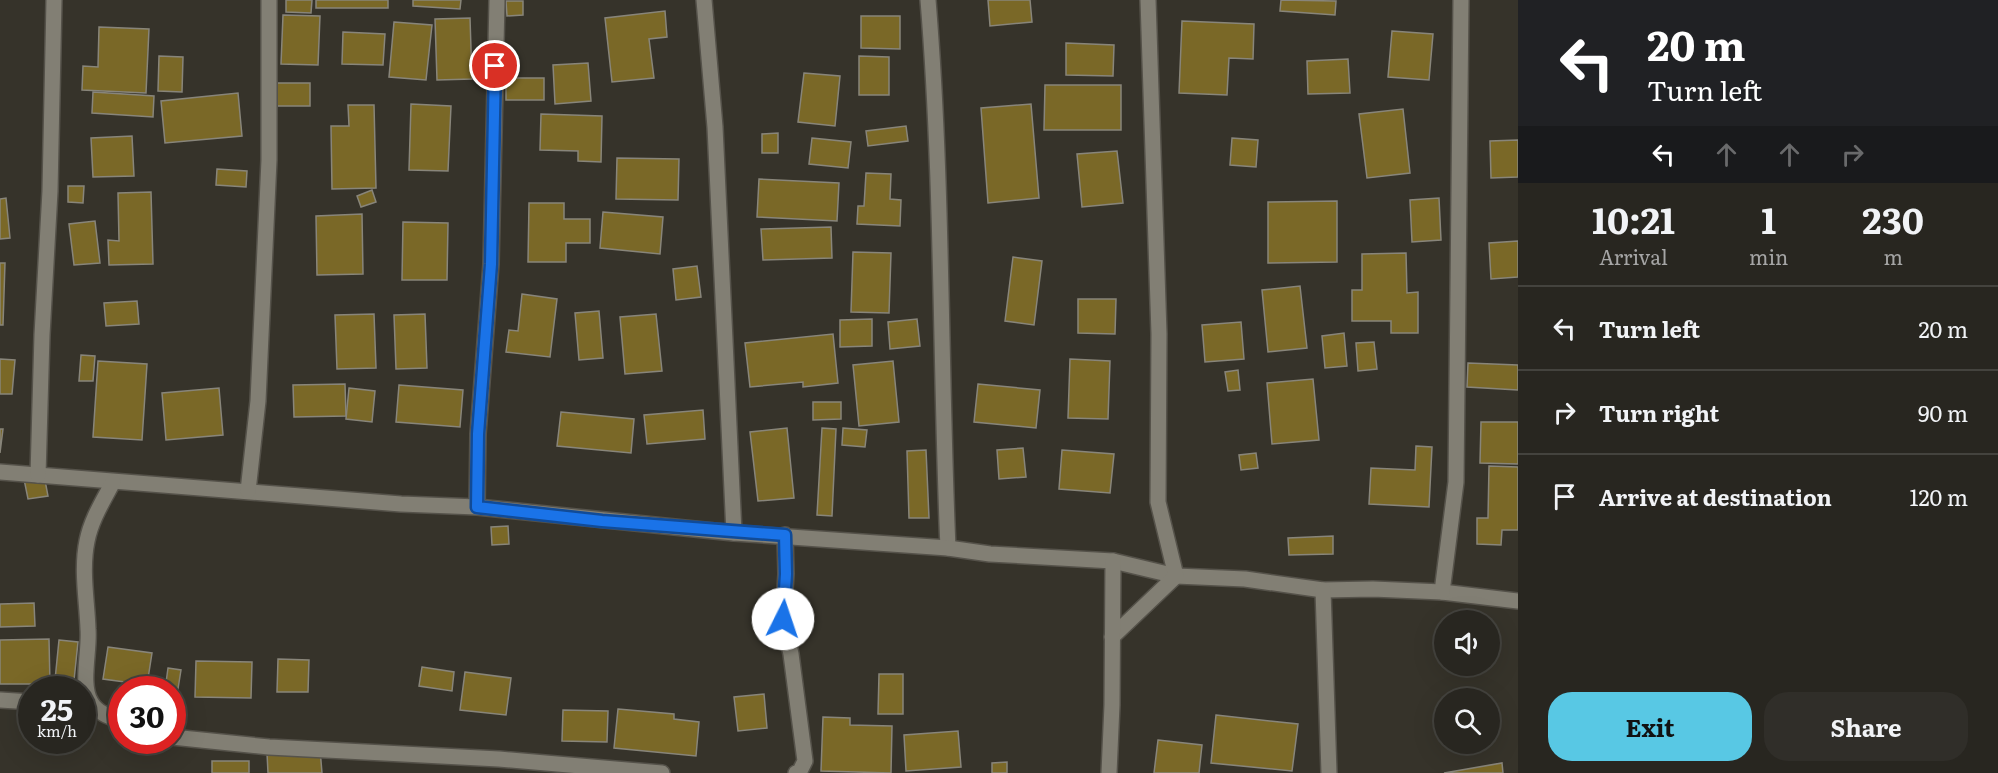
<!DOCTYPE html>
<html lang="en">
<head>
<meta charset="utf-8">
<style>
	:root { --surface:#282620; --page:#302e29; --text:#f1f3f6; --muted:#a5a5a5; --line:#44433e; --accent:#58c8e4 }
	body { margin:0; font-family:Literata,serif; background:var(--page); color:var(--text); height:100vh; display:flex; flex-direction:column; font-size:22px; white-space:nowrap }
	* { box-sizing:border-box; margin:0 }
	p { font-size:20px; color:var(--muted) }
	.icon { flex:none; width:33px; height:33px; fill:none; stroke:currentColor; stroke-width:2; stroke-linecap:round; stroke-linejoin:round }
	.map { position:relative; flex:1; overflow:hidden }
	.details { display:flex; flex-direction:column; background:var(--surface); width:480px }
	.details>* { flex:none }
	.hud { background:#202124; color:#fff; overflow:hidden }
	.buttons { position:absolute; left:1434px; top:610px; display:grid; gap:12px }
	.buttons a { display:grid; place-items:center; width:66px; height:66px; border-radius:50%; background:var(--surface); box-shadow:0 6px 24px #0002,0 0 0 2px var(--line); font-size:30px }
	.speed { position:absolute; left:18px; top:676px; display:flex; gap:12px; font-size:30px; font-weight:700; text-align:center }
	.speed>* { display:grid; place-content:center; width:78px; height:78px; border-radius:50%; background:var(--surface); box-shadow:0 6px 24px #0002,0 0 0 2px var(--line); line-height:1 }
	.speed small { font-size:15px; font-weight:400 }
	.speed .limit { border:9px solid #d22; background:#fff; color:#111 }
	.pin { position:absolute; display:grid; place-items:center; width:51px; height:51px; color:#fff; margin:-26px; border:3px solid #fff; border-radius:50%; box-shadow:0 2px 6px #0007 }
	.me { position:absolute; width:66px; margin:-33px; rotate:4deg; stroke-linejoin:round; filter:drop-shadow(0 0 4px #0008) }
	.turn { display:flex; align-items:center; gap:21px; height:126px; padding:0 30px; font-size:27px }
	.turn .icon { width:78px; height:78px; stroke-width:2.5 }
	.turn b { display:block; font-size:42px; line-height:51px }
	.lanes { display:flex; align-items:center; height:57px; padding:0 30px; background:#0003; justify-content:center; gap:30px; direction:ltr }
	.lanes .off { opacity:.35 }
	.eta { display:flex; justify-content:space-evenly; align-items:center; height:102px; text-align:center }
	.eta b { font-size:36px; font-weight:700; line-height:42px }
	.primary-button { display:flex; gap:12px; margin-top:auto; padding:12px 30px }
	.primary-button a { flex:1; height:69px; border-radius:24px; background:var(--accent); color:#111; font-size:24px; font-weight:700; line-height:69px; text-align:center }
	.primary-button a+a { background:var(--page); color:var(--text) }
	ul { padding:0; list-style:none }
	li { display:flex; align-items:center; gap:18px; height:84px; padding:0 30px; border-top:2px solid var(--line) }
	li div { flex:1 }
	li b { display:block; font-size:22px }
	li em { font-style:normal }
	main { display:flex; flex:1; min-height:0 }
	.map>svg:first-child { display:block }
	.building { fill:#7a6827; stroke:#88857a; stroke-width:1.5 }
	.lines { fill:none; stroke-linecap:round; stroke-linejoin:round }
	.minor-casing { stroke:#55524a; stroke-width:18 }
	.minor { stroke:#827f74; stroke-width:15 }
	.route-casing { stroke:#114b97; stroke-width:15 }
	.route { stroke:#1a73e8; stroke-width:10 }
</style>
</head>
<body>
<main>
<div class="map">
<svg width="1518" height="773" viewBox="0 0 1518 773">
	<rect width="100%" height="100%" fill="#36332a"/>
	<g class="building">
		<polygon points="286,0 312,0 311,13 286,12"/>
		<rect x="316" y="0" width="72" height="8"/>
		<polygon points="413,0 461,0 460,9 413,6"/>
		<polygon points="988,0 1030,0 1032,22 990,26"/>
		<polygon points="1281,0 1336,1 1335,15 1280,11"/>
		<polygon points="506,1 523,1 523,15 507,16"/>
		<polygon points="665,11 667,37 649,39 654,78 612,82 605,18"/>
		<polygon points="283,15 320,16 318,65 281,64"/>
		<polygon points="861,16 900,16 900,49 861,48"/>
		<polygon points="470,18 472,79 437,80 435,19"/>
		<polygon points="1182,21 1254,24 1253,59 1229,58 1227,95 1179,93"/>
		<polygon points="394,22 432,25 426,80 389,77"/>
		<polygon points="99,27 149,29 146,93 82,90 83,66 98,67"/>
		<polygon points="1392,31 1433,34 1429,80 1388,77"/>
		<polygon points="343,32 385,34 383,65 342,64"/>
		<polygon points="1066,43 1114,45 1113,76 1066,75"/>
		<polygon points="159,56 183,57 182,92 158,91"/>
		<polygon points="859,56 889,57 889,95 859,95"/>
		<polygon points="1348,59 1350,93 1308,94 1307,61"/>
		<polygon points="588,63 591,101 555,104 553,65"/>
		<polygon points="804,73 840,76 835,126 798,122"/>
		<rect x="506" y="78" width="38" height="22"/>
		<rect x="274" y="83" width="36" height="23"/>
		<polygon points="1045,85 1121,85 1121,130 1044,130"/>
		<polygon points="93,92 154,96 153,117 92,113"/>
		<polygon points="238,93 242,136 165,143 161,101"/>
		<polygon points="411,104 451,106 448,171 409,170"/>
		<polygon points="1031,104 1039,198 988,203 981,108"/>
		<polygon points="348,105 374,105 376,188 332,189 331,126 349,126"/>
		<polygon points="1403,109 1410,173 1367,178 1359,114"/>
		<polygon points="541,114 602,116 601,162 578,161 578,151 540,150"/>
		<polygon points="906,126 908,141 868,146 866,131"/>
		<polygon points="778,133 778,153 762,153 762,134"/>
		<polygon points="132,136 134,176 93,177 91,138"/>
		<polygon points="812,138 851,142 848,168 809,164"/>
		<polygon points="1232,138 1258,140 1256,167 1230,165"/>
		<polygon points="1518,140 1518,177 1491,178 1490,141"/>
		<polygon points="1117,151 1123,203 1082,207 1077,154"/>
		<polygon points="617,158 679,159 678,200 616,199"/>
		<polygon points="217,169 247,171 246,187 216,185"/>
		<polygon points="866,173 891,174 890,199 901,200 900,226 857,224 858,206 864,206"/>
		<polygon points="759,179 839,183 837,221 757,217"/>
		<polygon points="68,186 84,186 83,203 68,202"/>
		<polygon points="372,190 376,202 361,207 357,196"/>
		<polygon points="151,192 153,264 109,265 108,240 119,241 118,193"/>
		<polygon points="6,198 10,238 0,239 0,199"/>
		<polygon points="1439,198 1441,240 1412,242 1410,200"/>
		<polygon points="1337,201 1337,262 1268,263 1268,202"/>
		<polygon points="529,203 564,203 564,219 590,219 590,243 566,243 566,262 528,262"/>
		<polygon points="603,212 663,217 660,254 600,248"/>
		<polygon points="362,214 363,274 317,275 316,216"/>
		<polygon points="95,221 100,263 74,265 69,224"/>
		<polygon points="403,222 448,223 447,280 402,280"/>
		<polygon points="831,227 832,258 763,260 761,229"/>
		<polygon points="1518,241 1518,277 1491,279 1489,243"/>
		<polygon points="853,252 891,253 889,313 851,312"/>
		<polygon points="1406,253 1407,293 1418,292 1418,333 1391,333 1391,321 1352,321 1352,290 1362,290 1362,254"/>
		<polygon points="1013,257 1042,261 1034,325 1005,321"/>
		<polygon points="0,263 5,263 3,325 0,325"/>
		<polygon points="697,266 701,297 676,300 673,269"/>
		<polygon points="1300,286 1307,348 1268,352 1262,290"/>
		<polygon points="522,294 557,299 550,357 506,352 509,330 518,331"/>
		<polygon points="1078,299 1116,299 1115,334 1078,333"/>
		<polygon points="137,301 139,324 106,326 104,303"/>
		<polygon points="599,311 603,358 579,360 575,313"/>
		<polygon points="374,314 376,368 337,369 335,315"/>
		<polygon points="425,314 427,368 396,369 394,315"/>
		<polygon points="656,314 662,371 625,374 620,317"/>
		<polygon points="872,319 872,346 840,347 840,320"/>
		<polygon points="917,319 920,346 890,349 888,322"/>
		<polygon points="1241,322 1244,359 1205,362 1202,325"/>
		<polygon points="1344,333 1347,366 1325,368 1322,336"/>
		<polygon points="833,334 838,383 803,387 803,382 750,387 745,343"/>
		<polygon points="1374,342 1377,369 1358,371 1356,343"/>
		<polygon points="81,355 95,356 93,381 79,381"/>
		<polygon points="0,359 15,360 12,394 0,394"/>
		<polygon points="1070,359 1110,361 1108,419 1068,418"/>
		<polygon points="98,361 147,364 142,440 93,437"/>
		<polygon points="893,361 899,422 859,426 853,365"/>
		<polygon points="1468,363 1518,365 1518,390 1467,387"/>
		<polygon points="1238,370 1240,390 1228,391 1225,372"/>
		<polygon points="1313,379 1319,440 1272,444 1267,383"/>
		<polygon points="345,384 346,416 294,417 293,385"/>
		<polygon points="978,384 1040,390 1036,428 974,422"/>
		<polygon points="399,385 463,390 460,427 396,422"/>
		<polygon points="219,388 223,435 166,440 162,393"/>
		<polygon points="349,388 375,391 372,422 346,419"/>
		<polygon points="813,402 841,402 841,419 813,420"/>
		<polygon points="703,410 705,439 647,444 644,415"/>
		<polygon points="561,412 634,419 631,453 557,446"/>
		<polygon points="1481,422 1518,422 1518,464 1480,463"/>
		<polygon points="787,428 794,498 758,501 750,432"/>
		<polygon points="822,428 836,429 832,516 817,515"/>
		<polygon points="843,428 867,430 865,447 842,445"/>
		<polygon points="0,429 3,429 0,453"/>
		<polygon points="1416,446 1432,447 1429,507 1369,504 1371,468 1415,470"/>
		<polygon points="1023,448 1026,477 999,479 997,450"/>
		<polygon points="926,450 929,518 909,518 907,451"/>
		<polygon points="1062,450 1114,454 1110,493 1059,489"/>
		<polygon points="1256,453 1258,468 1241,470 1239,455"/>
		<polygon points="1489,466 1518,467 1518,530 1502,530 1501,545 1477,544 1477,518 1488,518"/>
		<polygon points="44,475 48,496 28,499 24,479"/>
		<polygon points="508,526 509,544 492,545 491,527"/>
		<polygon points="1333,536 1333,554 1289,555 1288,538"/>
		<polygon points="34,603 35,626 0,627 0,604"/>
		<polygon points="49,639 50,684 0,684 0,640"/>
		<polygon points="59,640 78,642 73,690 54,690"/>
		<polygon points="108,647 152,653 147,685 103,679"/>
		<polygon points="278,659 309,660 308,692 277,692"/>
		<polygon points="196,661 252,662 251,698 195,697"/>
		<polygon points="422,667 454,672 452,691 419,686"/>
		<polygon points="168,668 181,670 177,695 172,695 172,690 165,690"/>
		<polygon points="465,672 511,678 506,715 460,710"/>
		<polygon points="879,674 903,674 903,714 878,714"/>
		<polygon points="764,694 767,728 738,731 734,697"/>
		<polygon points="618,709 674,714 674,719 699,722 696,756 614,748"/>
		<polygon points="563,710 608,711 607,742 562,741"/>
		<polygon points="1216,715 1298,724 1292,771 1211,763"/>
		<polygon points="823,717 850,718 850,725 892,726 891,773 821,771"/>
		<polygon points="958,731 961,767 906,771 904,735"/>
		<polygon points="1158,740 1202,745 1199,773 1154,773"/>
		<polygon points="320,749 322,773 268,773 267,753"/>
		<rect x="212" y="761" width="37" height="12"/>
		<polygon points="1007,762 1007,773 992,773 992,763"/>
		<polygon points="1502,763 1503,773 1444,773"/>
	</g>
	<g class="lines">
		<defs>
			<g id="minor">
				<polyline points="704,0 715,127 734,533"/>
				<path d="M928,0c15,183 12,366 20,548"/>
				<polyline points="0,472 401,504 477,507 734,533 948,548 990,554 1113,561 1176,576 1245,579 1323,590 1373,589 1442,592 1518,601"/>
				<polyline points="38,475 42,335 50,191 54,0"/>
				<path d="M113,482c-10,19 -22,38 -26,59 -6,29 0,59 1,88 2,21 -8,56 3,73 6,11 19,15 31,19"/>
				<polyline points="248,491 258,401 269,160 269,0"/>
				<polyline points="477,507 478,434 491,264 497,0"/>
				<polyline points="785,535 786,574 783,619 791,654 805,761 800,771 796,773"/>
				<polyline points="1323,590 1329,773"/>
				<polyline points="1442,592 1456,482 1461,0"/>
				<polyline points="1112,637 1176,576 1158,502 1159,334 1148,0"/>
				<polyline points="0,700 32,702"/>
				<polyline points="172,737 269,747 499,759 662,773"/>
				<polyline points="1109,773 1112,705 1113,561"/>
			</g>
		</defs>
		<use href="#minor" class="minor-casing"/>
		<use href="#minor" class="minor"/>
	</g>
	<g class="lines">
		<defs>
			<polyline id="route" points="495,66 491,264 478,434 477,507 602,521 785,535 786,574 783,619"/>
		</defs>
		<use href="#route" class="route-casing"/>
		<use href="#route" class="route"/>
	</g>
</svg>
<div class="buttons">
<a><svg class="icon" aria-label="sound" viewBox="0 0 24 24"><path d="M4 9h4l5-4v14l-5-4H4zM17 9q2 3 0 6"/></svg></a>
<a><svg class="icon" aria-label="search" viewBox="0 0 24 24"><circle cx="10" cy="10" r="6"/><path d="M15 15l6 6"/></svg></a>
</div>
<div class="speed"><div>25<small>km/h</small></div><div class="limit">30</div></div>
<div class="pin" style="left:495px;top:66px;background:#d93025"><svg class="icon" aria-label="arrive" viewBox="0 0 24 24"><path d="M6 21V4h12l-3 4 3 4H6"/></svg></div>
<svg class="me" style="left:783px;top:619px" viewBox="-20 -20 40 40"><circle r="19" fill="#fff"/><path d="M0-13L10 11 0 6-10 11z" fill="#1a73e8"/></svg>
</div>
<section class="details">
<div class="hud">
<div class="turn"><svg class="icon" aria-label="left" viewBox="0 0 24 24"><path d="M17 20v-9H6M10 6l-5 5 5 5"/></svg><div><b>20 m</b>Turn left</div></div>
<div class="lanes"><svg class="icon" aria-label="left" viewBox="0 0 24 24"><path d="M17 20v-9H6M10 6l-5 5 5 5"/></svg><svg class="icon off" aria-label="ahead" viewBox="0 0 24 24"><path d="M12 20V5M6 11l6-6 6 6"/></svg><svg class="icon off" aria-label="ahead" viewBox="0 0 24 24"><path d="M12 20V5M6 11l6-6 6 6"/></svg><svg class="icon off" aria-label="right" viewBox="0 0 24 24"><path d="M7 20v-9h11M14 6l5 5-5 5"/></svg></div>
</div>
<div class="eta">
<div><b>10:21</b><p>Arrival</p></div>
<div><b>1</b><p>min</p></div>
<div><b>230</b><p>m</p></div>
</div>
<ul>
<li><svg class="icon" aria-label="left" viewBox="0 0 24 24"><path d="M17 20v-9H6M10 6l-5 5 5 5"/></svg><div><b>Turn left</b></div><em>20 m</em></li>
<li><svg class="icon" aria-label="right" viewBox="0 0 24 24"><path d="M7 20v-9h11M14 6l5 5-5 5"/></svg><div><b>Turn right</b></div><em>90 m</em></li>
<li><svg class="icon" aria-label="arrive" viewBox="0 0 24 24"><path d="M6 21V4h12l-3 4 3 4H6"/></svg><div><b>Arrive at destination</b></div><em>120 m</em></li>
</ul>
<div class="primary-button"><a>Exit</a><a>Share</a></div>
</section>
</main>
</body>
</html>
